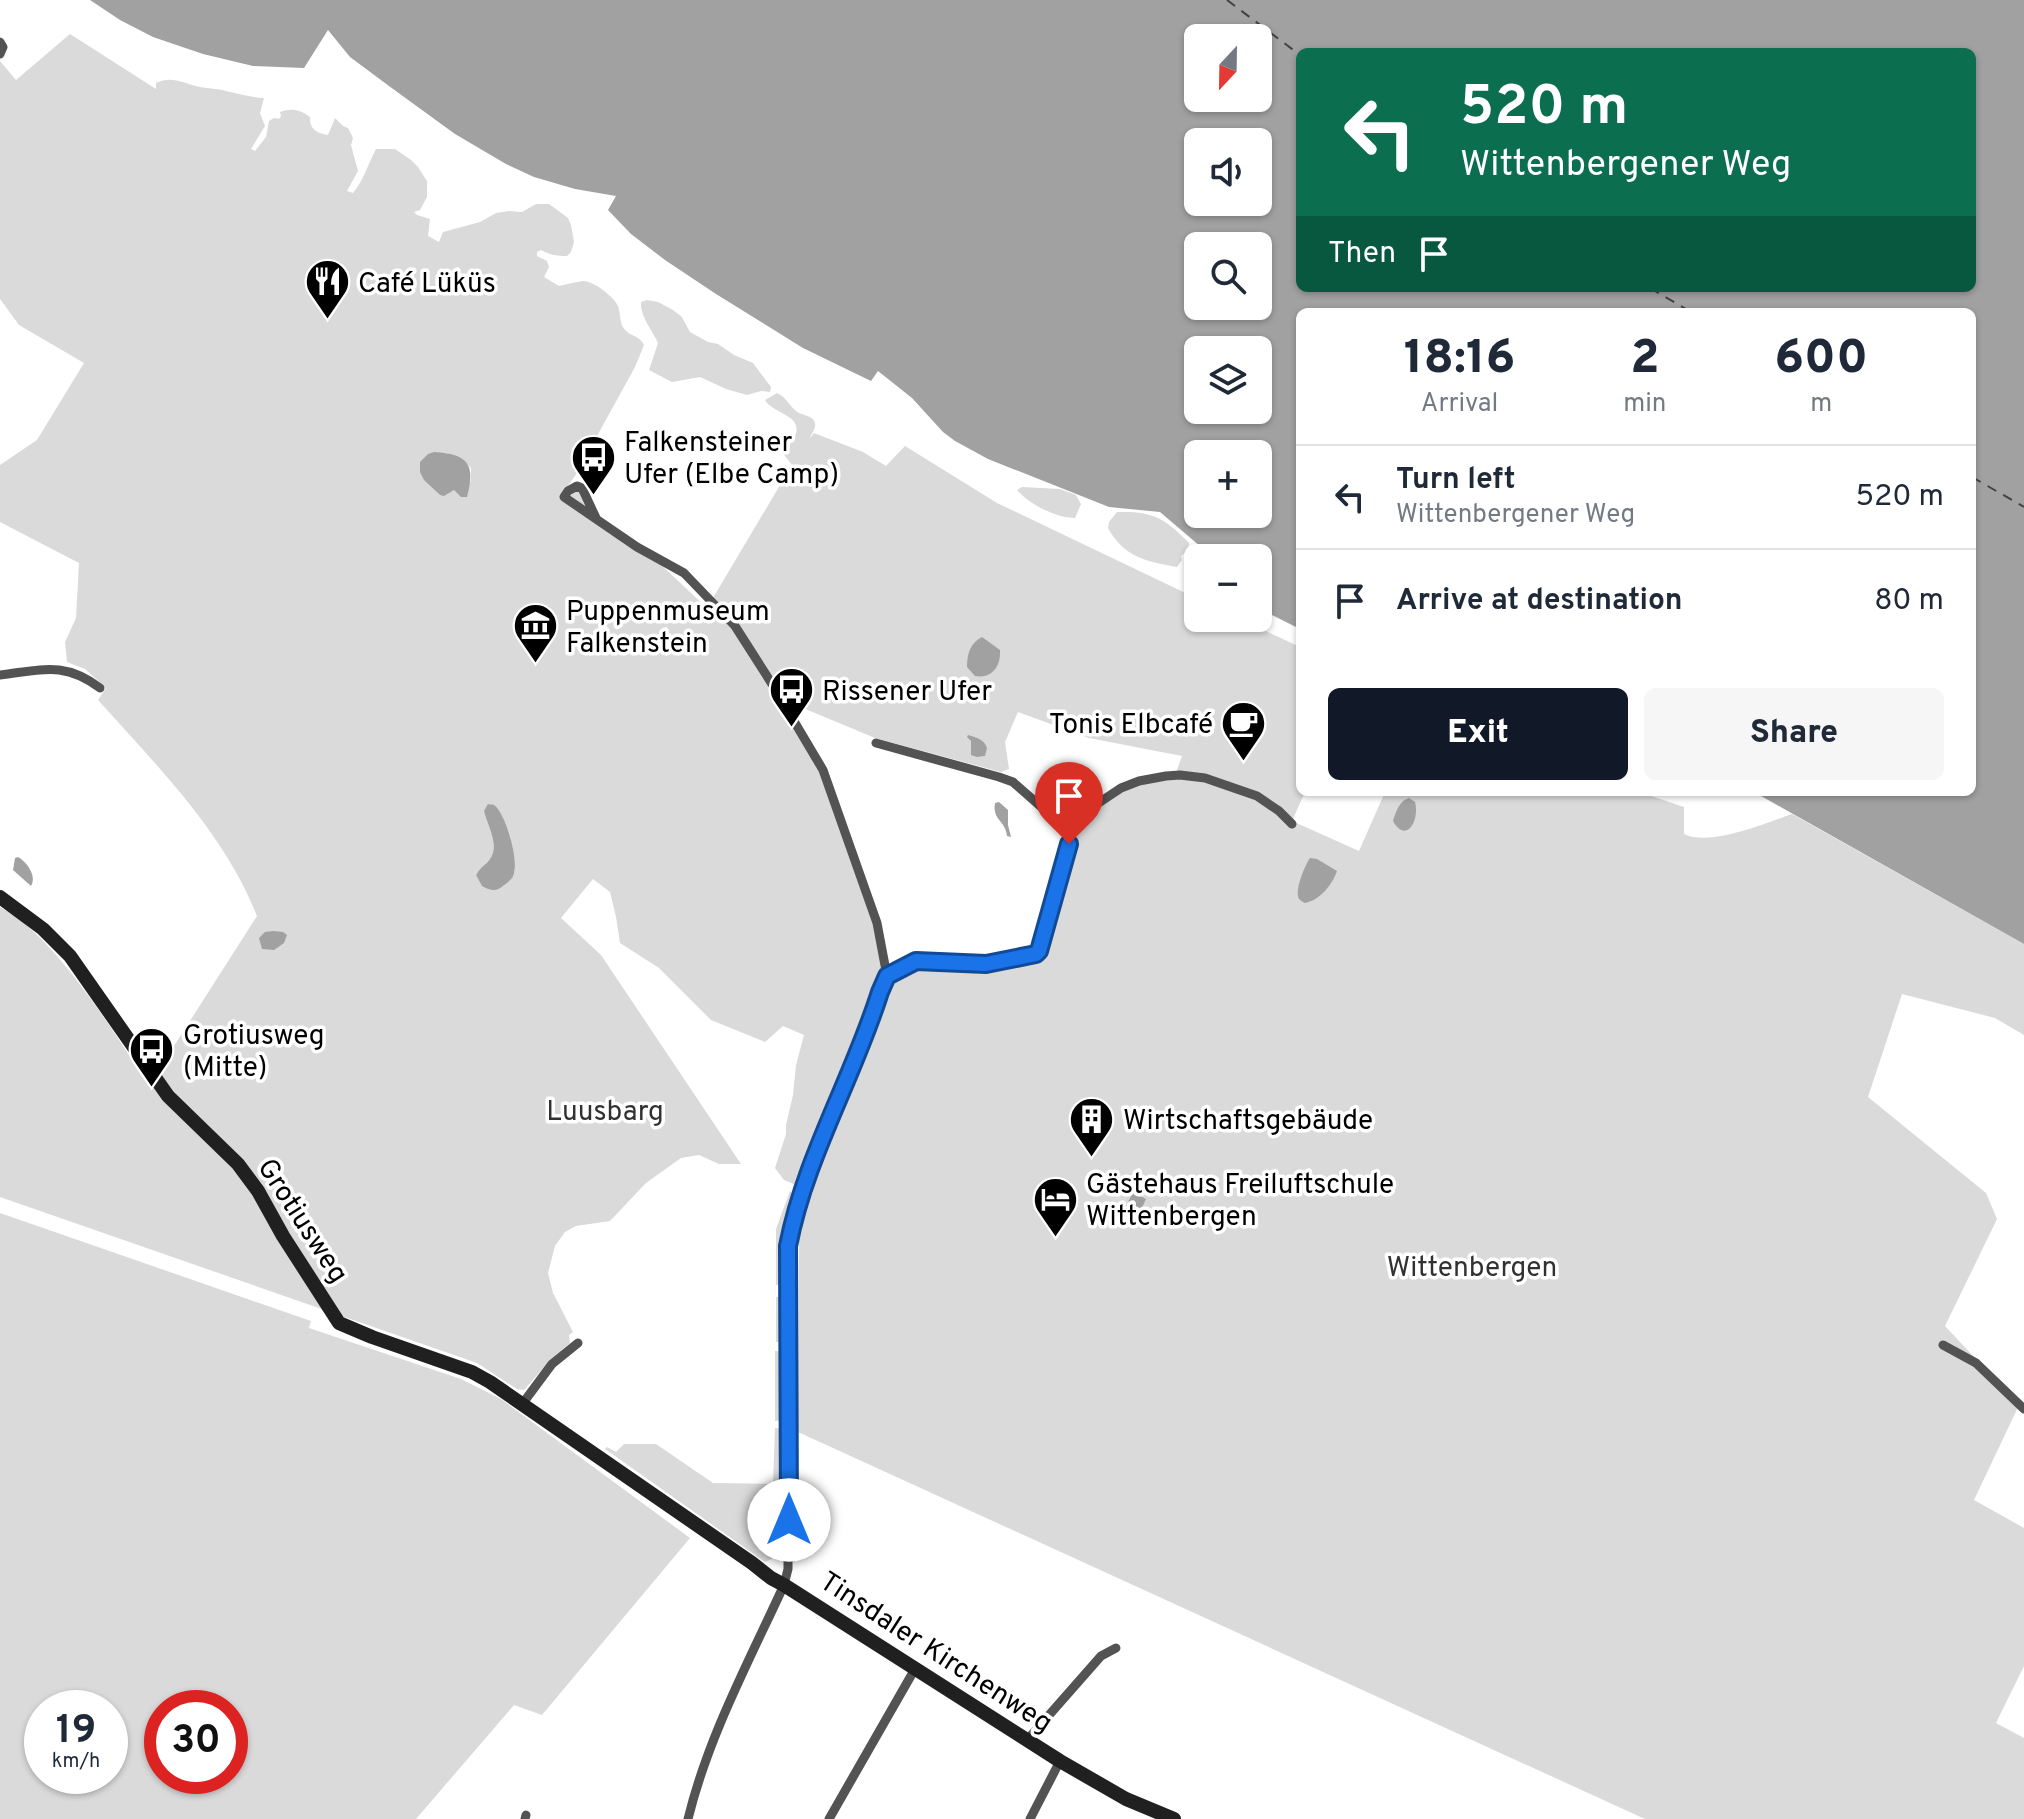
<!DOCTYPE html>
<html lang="en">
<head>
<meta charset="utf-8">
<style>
	:root { --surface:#fff; --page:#f6f6f7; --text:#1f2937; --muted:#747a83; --line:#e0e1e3; --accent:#111827 }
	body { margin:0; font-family:Overpass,sans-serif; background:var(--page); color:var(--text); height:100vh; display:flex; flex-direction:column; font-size:30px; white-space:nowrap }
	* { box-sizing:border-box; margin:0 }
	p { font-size:26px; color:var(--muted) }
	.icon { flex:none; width:44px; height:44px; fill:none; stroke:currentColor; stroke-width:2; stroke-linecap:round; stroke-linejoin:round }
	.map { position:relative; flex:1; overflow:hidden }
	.drawer { position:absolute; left:1296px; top:308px; width:680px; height:488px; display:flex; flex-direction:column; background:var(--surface); border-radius:12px; box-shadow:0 2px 6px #0004 }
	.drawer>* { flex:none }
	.top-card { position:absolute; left:1296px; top:48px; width:680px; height:244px; border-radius:12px; box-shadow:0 2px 6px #0004; background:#0b6e4f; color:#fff; overflow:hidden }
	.needle { width:52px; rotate:202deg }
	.tools { position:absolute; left:1184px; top:24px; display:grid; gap:16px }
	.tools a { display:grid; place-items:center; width:88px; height:88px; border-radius:12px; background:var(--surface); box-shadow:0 2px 6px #0004; font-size:40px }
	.speed { position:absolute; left:24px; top:1690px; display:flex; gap:16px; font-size:40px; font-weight:700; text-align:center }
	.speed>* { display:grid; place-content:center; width:104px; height:104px; border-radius:50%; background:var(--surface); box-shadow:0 2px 6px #0004; line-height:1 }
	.speed small { font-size:20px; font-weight:400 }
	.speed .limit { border:12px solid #d22; background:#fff; color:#111 }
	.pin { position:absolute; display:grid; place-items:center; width:68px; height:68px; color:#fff; margin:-82px -34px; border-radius:50% 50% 50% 0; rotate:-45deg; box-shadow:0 0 8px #0007 }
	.pin .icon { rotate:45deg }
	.me { position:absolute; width:88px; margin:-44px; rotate:0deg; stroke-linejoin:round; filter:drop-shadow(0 0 6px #0008) }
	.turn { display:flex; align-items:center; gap:28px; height:168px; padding:0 32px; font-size:36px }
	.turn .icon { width:104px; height:104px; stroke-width:2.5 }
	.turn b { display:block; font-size:56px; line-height:68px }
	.then { display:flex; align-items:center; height:76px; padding:0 32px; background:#0003; gap:16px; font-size:30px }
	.eta { display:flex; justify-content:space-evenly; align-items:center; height:136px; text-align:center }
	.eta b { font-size:48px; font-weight:800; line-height:56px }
	.action { display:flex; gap:16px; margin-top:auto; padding:16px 32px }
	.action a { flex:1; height:92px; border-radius:12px; background:var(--accent); color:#fff; font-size:32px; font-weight:800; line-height:92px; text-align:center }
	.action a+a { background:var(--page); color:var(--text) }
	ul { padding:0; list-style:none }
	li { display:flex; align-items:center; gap:24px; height:104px; padding:0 32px; border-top:2px solid var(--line) }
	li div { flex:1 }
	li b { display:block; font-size:30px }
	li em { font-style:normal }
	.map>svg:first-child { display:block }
	.green { fill:#dadada; fill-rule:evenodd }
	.water { fill:#a1a1a1; fill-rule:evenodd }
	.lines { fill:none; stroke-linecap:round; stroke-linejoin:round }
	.ferry { stroke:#424242; stroke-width:2; stroke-dasharray:10 8; stroke-linecap:butt }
	.street { stroke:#535353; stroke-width:9 }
	.secondary { stroke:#202020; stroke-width:14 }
	.route-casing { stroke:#114b97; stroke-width:20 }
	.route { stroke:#1a73e8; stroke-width:14 }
	.labels { text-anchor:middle; stroke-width:7; stroke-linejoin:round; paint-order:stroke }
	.poi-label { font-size:28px; fill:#000; stroke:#fff; text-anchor:start }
	.park-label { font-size:28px; fill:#313131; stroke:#fff }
	.street-label { font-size:28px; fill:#000; stroke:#fff }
</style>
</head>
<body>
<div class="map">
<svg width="2024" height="1819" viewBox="0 0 2024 1819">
	<rect width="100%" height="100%" fill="#fff"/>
	<g class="green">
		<path d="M70,34l86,55v-6c15,-8 29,1 44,4 8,2 17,1 26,4 13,3 24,6 38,7l-4,15 5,13 -14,23 4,2 11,-14 3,-16 5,-3 5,1 2,-3 -1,-4c12,-4 19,-3 30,5 -1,12 7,16 18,18l7,-17 8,8 5,2 5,10 -2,7 7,26 -11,20 6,2c11,-13 15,-29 23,-44h19l16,11 7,7 9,14v16l-7,13 -6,2 3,3 13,4 -2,17 11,6 4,-10 37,-10 16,-9 13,-2 13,1 14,-8h13l19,14 3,7 3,17 -3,10 -4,4c-11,0 -17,-1 -26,-6l-4,2v4l10,5 2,6 -5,10 15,9c4,-1 22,-5 24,-5 11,0 31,16 35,25 3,8 1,17 7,24 7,7 14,5 19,15l-9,22 -60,109 -10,14 6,5 7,-6 9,18 71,55 49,46 85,-143 -10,-13c6,-5 10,-9 13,-16 9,-21 -22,-22 -30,-36l12,-7c9,4 11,11 19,18 5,5 21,4 19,15 0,4 -4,8 -5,12l4,-5 49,19 23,14 19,-20 92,57 201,96v19h40l62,29v145h5l-13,29 67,30 26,-59h198c17,5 34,-1 51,0 12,1 37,11 50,15v27c26,13 82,-11 108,-20l232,130v91l-29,-17 -93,-24 -34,103 118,96 11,26 -52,107 74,79 -45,95 50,28v138l-28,57 28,15v81h-379l-847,-387 1,-201 14,-39 -29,-12 -9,-12 11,-34v-9l7,-30 3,-30 8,-30 -21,-9 -18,16 -54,-22 -52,-52 -39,-25 -4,-26 -6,-25 -17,-13 -32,39 40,37 140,209h-22l-20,-9 -18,3 -35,25 -36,38 -34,5 -11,6 -10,14 -7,27 5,20 20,39 -4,3 1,8 -19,16 -27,31 -7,-1 -40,-26 -477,-166v-290c57,30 112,124 149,178l108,-169c-33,-84 -100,-150 -159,-216l8,-12 -21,-19 -18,-7 -2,-20 11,-24 3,-55 -79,-41v-57l37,-25 47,-77 -65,-38 -19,-26v-238l16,19zM446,453l17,7 8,8v13l-10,16 -7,-7 -14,5 -8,-8zM779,698l96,40 126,34 8,-3 -4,-27 13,-30 71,26 93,18 -8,22 -37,6 -34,17 -29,30 -34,122 -17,9 -37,5 -70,-5 -32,16 -9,-56 -56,-158zM484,811l26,24 5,37 -33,14 -6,-12c4,-6 10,-10 14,-15 10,-14 -3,-34 -6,-48z"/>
		<path d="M647,300l11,2 15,8 9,7 8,15 18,10 10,2 16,11 19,8 18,24 -1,5 -9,-1 -14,4 -21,-6 -26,-12 -28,5 -23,-12 9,-27c-6,-14 -18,-26 -17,-41z"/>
		<path d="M1022,487l38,2 16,6 5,9 -6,14c-19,0 -46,-14 -58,-28z"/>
		<path d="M1117,512c36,-1 48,6 72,31l-1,7 -7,6 1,4 -5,7c-32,-6 -53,-10 -69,-39l1,-6z"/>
		<polygon points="790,1191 794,1196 782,1230 783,1285 776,1285 776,1229"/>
		<path d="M0,1213l311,108 -2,7 152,51 40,20 189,139 -148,177 -28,-10 -98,114h-416zM42,1708h68v68h-68zM230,1708v68h-68v-68z"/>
		<polygon points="783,1296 783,1342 776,1342 776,1297"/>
		<polygon points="775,1351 783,1351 782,1420 775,1421"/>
		<polygon points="775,1428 783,1429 781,1555 765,1562 605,1449 607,1447 616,1452 624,1444 656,1444 713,1483 773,1484"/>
	</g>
	<g class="water">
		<path d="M90,0h1934v944l-270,-152h218v-480h-672v317l-28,-14 -14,-14v-43h-44l-54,-46 -51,-5 -121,-48 -33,-18 -12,-9 -31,-34 -34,-27 -7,10 -68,-33 -87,-54 -51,-34 -34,-26 -23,-24 8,-14 -41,-7 -41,-12 -28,-13 -51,-30 -66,-48 -39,-29 -22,-27 -24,38 -51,-2 -50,-12 -50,-17 -33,-17zM1198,38h60v60h-60zM1972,52v236h-672v-236zM1198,142h60v60h-60zM1258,246v60h-60v-60zM1258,350v60h-60v-60zM1198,454h60v60h-60z"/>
		<path d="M434,452c34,2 42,12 33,45h-6l-7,-7 -10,6 -4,-1 -16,-15 -4,-8v-10l8,-8z"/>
		<path d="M982,637l18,13c1,16 -8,29 -25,26l-8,-9c0,-13 3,-24 15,-30z"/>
		<path d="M968,735c9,3 16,4 19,13l-2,8 -8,1 -6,-2v-14l-4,-4z"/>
		<path d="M1409,798l6,4c5,19 -9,42 -22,19 3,-9 6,-20 16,-23z"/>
		<path d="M999,802l9,8v15l3,12 -4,-1c-1,-15 -15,-16 -12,-33z"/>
		<path d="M488,804c2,1 4,0 6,1 12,8 26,59 19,71 0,2 -7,8 -9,9 -7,7 -13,6 -22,1l-6,-11c4,-8 10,-10 14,-16 10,-14 -3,-34 -6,-48z"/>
		<path d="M18,857c9,5 19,19 13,29l-18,-16 2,-12z"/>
		<path d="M1310,858l7,1 20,12c-5,14 -17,29 -32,32 -2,-1 -4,-2 -6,-4 -5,-8 6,-34 11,-41z"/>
		<polygon points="273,931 283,932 287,935 284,943 274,950 262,949 259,938 265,932"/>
		<polygon points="1133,1192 1146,1199 1137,1218 1123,1212"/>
	</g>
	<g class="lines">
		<g class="ferry">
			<polyline points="1227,0 1300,55"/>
			<polyline points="1650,288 1691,312"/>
			<polyline points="1972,477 2024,507"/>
		</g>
		<g class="street">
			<polyline points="0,42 3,47 0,54"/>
			<polyline points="596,518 582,488 577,486 568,491 564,497 637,547 684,573 735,626 772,684 823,770 877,923 887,976"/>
			<path d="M0,675c42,-5 64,-14 100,13"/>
			<polyline points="876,743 999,777 1013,782 1071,833"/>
			<polyline points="1943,1345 1976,1363 2024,1409"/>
			<polyline points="523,1403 552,1364 578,1343"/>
			<polyline points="1028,1739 1101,1656 1116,1648"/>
			<polyline points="525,1819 526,1815"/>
			<path d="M688,1819c20,-82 61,-158 96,-234l4,-16v-323l6,-30 12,-35 81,-205 29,-15 70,3 50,-10 3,-3 32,-118 26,-29 24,-16 18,-7 27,-5 14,-1 25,3 52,18 22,15 13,13"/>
			<polyline points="829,1819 916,1667"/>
			<polyline points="1030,1819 1060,1761"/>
		</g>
		<polyline class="secondary" points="0,897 43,929 70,956 168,1096 238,1164 258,1191 283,1236 339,1323 372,1337 472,1372 490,1382 752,1563 771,1578 784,1585 1060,1761 1126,1799 1174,1819"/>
	</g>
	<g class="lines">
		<defs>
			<path id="route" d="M789,1520l-1,-274c17,-88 65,-168 92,-254l7,-16 29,-15 70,3 50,-10 3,-3 30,-107"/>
		</defs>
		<use href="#route" class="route-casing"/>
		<use href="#route" class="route"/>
	</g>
	<defs>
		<symbol id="restaurant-pin" viewBox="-11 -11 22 30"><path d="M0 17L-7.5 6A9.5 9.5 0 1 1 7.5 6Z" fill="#000" stroke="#fff"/><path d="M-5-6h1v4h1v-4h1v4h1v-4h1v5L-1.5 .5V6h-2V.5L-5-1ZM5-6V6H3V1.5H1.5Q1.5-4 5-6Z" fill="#fff"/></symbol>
		<symbol id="bus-pin" viewBox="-11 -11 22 30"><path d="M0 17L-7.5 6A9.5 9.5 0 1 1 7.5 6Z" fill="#000" stroke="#fff"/><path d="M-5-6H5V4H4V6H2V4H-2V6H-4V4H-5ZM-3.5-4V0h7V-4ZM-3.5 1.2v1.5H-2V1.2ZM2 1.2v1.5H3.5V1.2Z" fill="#fff"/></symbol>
		<symbol id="museum-pin" viewBox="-11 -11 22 30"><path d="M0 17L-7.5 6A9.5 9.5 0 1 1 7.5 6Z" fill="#000" stroke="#fff"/><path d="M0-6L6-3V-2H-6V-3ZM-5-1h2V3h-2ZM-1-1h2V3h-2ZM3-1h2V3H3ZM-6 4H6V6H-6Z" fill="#fff"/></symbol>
		<symbol id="cafe-pin" viewBox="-11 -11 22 30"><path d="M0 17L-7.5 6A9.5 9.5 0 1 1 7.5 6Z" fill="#000" stroke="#fff"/><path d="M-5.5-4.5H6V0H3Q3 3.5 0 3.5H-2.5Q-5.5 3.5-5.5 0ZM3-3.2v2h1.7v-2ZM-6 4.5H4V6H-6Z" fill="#fff"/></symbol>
		<symbol id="building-pin" viewBox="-11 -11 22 30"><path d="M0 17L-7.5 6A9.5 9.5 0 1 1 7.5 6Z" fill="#000" stroke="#fff"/><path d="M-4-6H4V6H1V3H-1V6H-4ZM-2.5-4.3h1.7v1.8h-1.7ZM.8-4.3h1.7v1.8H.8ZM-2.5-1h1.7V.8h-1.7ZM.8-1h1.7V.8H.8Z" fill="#fff"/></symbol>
		<symbol id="hotel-pin" viewBox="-11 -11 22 30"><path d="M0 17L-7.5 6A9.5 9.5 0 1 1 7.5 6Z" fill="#000" stroke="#fff"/><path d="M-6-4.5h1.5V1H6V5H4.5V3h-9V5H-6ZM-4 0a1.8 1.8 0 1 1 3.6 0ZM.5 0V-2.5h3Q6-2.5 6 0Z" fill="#fff"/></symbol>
	</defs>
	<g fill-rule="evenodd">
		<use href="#restaurant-pin" x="302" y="256" width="51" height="69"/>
		<use href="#bus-pin" x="568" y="432" width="51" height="69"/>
		<use href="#museum-pin" x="510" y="600" width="51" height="69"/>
		<use href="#bus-pin" x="766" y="664" width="51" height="69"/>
		<use href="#cafe-pin" x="1218" y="698" width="51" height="69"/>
		<use href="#bus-pin" x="126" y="1024" width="51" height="69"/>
		<use href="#building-pin" x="1066" y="1094" width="51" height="69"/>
		<use href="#hotel-pin" x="1030" y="1174" width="51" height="69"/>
	</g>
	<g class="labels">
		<g class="poi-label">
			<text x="358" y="292">Café Lüküs</text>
			<text x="624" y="451">Falkensteiner<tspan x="624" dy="32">Ufer (Elbe Camp)</tspan></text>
			<text x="566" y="620">Puppenmuseum<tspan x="566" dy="32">Falkenstein</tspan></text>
			<text x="822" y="700">Rissener Ufer</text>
			<text x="1213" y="733" text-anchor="end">Tonis Elbcafé</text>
			<text x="183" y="1044">Grotiusweg<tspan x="183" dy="32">(Mitte)</tspan></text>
			<text x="1123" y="1129">Wirtschaftsgebäude</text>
			<text x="1086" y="1193">Gästehaus Freiluftschule<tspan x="1086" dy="32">Wittenbergen</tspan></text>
		</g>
		<g class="park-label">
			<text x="605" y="1120">Luusbarg</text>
			<text x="1472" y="1276">Wittenbergen</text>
		</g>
		<g class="street-label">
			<text transform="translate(304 1220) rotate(57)" y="10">Grotiusweg</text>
			<text transform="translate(937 1651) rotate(33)" y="10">Tinsdaler Kirchenweg</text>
		</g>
	</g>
</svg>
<div class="tools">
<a><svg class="needle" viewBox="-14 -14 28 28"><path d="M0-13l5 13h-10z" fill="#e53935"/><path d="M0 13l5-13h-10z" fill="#747a83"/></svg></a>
<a><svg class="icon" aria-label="sound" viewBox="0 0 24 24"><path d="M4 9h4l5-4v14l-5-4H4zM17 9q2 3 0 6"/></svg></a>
<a><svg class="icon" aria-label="search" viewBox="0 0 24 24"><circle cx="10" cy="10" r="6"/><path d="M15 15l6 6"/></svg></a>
<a><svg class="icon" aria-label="layers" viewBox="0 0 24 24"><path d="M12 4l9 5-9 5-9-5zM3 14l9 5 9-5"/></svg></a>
<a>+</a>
<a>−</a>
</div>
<div class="speed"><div>19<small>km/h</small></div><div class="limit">30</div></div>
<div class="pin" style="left:1069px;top:844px;background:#d93025"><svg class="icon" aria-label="arrive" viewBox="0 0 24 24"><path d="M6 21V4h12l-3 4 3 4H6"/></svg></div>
<svg class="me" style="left:789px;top:1520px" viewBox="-20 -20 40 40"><circle r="19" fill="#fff"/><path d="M0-13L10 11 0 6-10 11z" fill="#1a73e8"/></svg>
<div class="top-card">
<div class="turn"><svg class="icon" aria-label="left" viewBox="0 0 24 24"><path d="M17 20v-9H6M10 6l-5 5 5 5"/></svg><div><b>520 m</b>Wittenbergener Weg</div></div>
<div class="then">Then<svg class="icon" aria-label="arrive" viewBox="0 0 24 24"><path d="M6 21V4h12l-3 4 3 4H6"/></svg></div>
</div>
<section class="drawer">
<div class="eta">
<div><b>18:16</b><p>Arrival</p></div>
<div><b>2</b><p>min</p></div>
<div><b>600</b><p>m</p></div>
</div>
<ul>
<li><svg class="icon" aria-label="left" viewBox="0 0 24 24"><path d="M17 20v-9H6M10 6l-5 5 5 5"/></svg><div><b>Turn left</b><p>Wittenbergener Weg</p></div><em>520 m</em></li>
<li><svg class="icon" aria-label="arrive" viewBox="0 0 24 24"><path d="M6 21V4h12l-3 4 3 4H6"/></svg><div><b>Arrive at destination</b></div><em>80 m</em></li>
</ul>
<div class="action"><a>Exit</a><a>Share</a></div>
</section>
</div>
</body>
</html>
